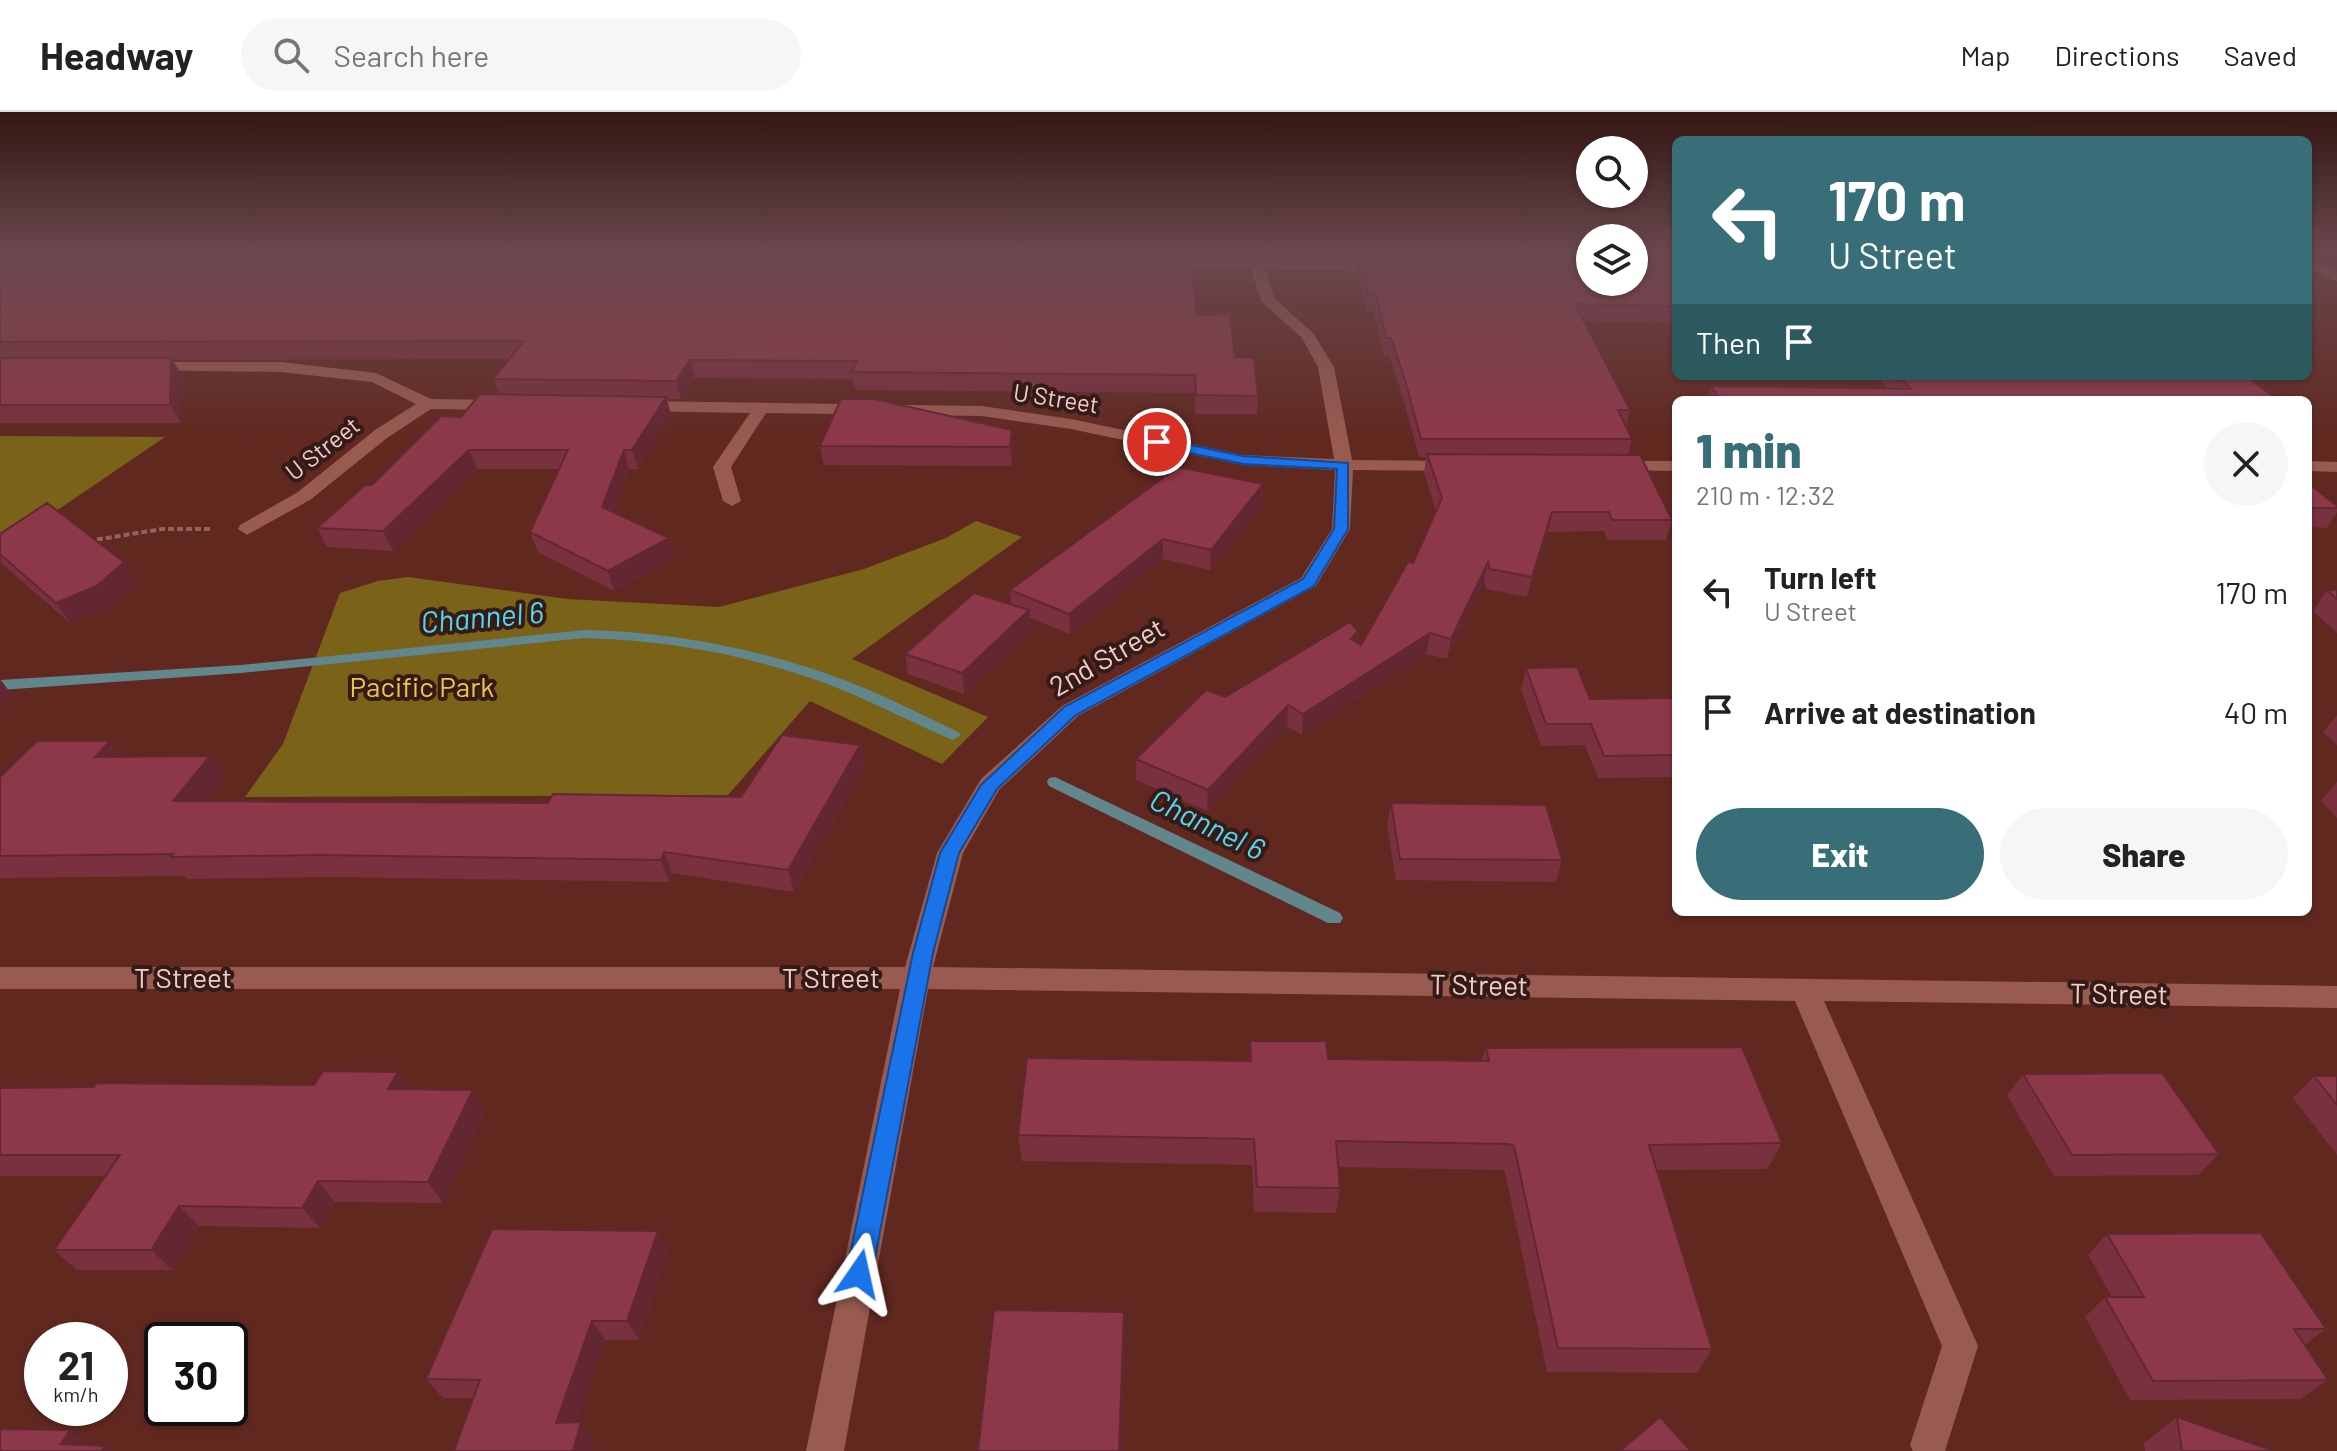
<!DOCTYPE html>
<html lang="en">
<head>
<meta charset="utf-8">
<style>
	:root { --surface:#fff; --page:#f6f6f6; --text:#222; --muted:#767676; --line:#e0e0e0; --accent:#386e77 }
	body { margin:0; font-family:Barlow,sans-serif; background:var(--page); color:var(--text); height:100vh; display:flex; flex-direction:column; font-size:30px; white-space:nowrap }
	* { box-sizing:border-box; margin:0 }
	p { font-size:26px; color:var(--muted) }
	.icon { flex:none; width:44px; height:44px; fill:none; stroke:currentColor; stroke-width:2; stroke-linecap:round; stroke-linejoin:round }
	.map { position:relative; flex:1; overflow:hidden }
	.panel { position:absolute; left:1672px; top:284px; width:640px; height:520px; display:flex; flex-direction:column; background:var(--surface); border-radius:12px; box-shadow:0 2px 6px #0004 }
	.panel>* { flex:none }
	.hud { position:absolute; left:1672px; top:24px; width:640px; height:244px; border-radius:12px; box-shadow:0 2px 6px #0004; background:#386e77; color:#fff; overflow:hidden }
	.tools { position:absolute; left:1576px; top:24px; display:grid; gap:16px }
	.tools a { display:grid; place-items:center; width:72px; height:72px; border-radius:50%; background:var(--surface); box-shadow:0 2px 6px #0004; font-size:40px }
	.speed { position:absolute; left:24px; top:1210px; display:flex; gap:16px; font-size:40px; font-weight:700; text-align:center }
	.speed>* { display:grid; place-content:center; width:104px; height:104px; border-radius:50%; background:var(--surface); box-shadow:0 2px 6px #0004; line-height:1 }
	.speed small { font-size:20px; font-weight:400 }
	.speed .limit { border:4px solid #111; border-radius:12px; background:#fff; color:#111 }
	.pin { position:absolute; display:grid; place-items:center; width:68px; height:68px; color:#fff; margin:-34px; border:4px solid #fff; border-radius:50%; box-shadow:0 2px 8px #0007 }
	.me { position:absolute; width:88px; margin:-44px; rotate:11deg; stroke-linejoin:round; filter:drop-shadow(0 0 6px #0008) }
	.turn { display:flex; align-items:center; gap:28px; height:168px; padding:0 24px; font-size:36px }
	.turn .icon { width:104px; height:104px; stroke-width:2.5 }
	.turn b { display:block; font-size:56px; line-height:68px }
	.then { display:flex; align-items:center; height:76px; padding:0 24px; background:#0003; gap:16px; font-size:30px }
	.round { display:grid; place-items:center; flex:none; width:84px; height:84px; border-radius:42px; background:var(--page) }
	.summary { display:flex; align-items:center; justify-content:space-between; height:136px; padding:0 24px }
	h1 { font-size:48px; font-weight:800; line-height:60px; color:var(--accent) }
	.primary-button { display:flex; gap:16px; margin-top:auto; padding:16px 24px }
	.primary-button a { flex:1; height:92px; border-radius:48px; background:var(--accent); color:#fff; font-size:32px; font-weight:800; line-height:92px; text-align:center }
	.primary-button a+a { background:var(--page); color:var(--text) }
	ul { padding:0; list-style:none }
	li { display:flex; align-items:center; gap:24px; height:120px; padding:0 24px }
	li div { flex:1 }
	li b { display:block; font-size:30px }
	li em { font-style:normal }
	header { display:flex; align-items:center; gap:48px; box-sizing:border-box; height:112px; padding:0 40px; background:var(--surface); border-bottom:2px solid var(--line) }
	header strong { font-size:38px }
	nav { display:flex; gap:44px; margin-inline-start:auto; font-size:28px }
	.search { width:560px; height:72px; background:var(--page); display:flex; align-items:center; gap:20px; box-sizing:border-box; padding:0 28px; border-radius:44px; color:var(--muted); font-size:30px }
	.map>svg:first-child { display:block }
	.green { fill:#7a6219 }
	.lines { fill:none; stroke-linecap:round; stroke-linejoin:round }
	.stream { fill:#61878d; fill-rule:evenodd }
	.path { stroke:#94625b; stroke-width:4; stroke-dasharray:6 3; stroke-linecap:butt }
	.minor { fill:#995b50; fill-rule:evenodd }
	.secondary { fill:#995b50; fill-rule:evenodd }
	.wall { fill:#79303f }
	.shaded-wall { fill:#632733 }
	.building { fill:#8d3849; stroke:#632733; stroke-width:2 }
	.route { fill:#1a73e8; stroke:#114b97; stroke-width:2 }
	.labels { text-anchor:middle; stroke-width:8; stroke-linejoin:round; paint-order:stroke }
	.far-street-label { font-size:24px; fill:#f2cdc7; stroke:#351b17 }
	.street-label { font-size:28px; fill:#f2cdc7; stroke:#351b17 }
	.park-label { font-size:28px; fill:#f0c649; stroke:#351b17 }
	.water-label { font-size:30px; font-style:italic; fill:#52d7ec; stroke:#351b17 }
</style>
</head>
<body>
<header>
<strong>Headway</strong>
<div class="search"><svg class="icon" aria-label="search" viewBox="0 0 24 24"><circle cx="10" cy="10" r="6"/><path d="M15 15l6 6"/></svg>Search here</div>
<nav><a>Map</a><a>Directions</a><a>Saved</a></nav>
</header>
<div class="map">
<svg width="2337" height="1339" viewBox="0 0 2337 1339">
	<rect width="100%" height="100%" fill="#612820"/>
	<g class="green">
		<polygon points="0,324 165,325 0,437"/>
		<polygon points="976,409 1022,425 852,547 988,605 942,652 810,589 728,683 245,685 283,632 340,481 378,469 408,465 567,487 719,495 864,457 946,426"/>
	</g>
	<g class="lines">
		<g class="stream">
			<path d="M585,518c86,2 170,18 251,47 42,15 82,36 122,55l3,3 -8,5 -5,-2c-41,-18 -81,-39 -123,-55 -78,-28 -157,-43 -240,-45l-344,35 -241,17v-10l241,-15z"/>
			<polygon points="1055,665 1340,801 1343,806 1340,811 1328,811 1049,674 1047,670 1049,666"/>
		</g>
		<polyline class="path" points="88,429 162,417 213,417"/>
		<g class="minor">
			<polygon points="1247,141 1259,141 1262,149 1336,150 1394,156 1396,159 1389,163 1336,158 1265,157 1275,187 1313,221 1334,255 1352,348 1458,349 1467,354 1458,359 1353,358 1350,417 1316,474 1078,604 999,678 963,741 933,855 2337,874 2337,896 1824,889 1978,1234 1945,1339 1913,1339 1910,1333 1942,1234 1795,889 928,877 844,1339 806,1339 900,877 0,877 0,855 905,855 937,741 981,667 1062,594 1301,466 1332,417 1335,358 1243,353 1071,317 982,304 766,301 731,355 741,389 732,394 723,389 713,355 750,301 636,299 628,294 636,289 982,294 1071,307 1243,343 1334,347 1318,255 1302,226 1261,189 1251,157 1162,156 1155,152 1162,148 1249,149"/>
			<polygon points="146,250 281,250 376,261 431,287 503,288 511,293 503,298 431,297 387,326 310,388 247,423 238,417 240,413 298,380 375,318 416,292 372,270 281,260 141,258 138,255"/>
			<polygon points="1615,349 1676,349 1676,359 1609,358 1606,354 1609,350"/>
			<polygon points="2308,349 2337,350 2337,360 2308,359"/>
		</g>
		<polygon class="secondary" points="2308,145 2337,160 2337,170 2308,155"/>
	</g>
	<g class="wall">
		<polygon points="0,141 1191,141 1197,203 1235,245 1258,284 1257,302 1195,302 1195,281 855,278 853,267 695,266 681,287 667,287 671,303 638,357 629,357 613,400 674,446 614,479 538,440 530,420 559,357 477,357 393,439 327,435 317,416 461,305 499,283 493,267 509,247 173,248 181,263 181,311 0,311"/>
		<polygon points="1351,141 1590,141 1590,170 1634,141 1676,141 1676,211 1584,209 1630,298 1626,314 1632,327 1628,343 1672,408 1666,428 1607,428 1604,419 1548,420 1527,485 1486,477 1484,470 1447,547 1426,542 1302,623 1287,614 1207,699 1136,668 1136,647 1225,585 1358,519 1357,530 1361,533 1413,451 1436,399 1424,361 1426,345 1419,345 1403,286 1389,243 1384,243 1374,200 1367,200 1357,163 1359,149 1354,149"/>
		<polygon points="1877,264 2246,264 2278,288 1707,288 1711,274 1888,277"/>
		<polygon points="1012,318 1014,337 1012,354 824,353 820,334"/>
		<polygon points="2308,371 2337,394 2337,400 2327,416 2308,415"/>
		<polygon points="1263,372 1262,392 1210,458 1163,447 1070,522 1030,506 1031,519 964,582 908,562 905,542 1011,493 1010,478"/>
		<polygon points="0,422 124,450 136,471 110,495 70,511 1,451"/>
		<polygon points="2327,478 2337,478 2337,521 2313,499"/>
		<polygon points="1526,556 1590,587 1676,586 1676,665 1598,666 1585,633 1541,634 1521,577"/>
		<polygon points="2337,603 2337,633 2323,620"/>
		<polygon points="860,633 865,654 794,780 672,761 669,770 333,765 187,767 185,764 0,766 0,665 122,645 210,644 224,665 205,689 548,691 741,685"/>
		<polygon points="2337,669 2337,706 2321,689"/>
		<polygon points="1391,691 1562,748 1556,770 1396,768 1387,713"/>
		<polygon points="1250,929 1328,947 1482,948 1486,936 1782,1031 1767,1057 1657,1058 1712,1237 1697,1261 1547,1260 1505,1060 1501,1058 1338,1055 1340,1076 1336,1101 1254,1100 1252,1053 1022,1049 1018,1023 1249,949"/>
		<polygon points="2023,962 2219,1042 2198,1063 2054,1064 2007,983"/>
		<polygon points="2314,964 2337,964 2337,1043 2293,986"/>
		<polygon points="0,976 473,978 486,999 443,1091 335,1090 320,1116 199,1114 172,1158 77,1158 54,1138 105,1064 0,1064"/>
		<polygon points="2107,1122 2326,1217 2305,1233 2328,1268 2301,1287 2130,1288 2085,1205 2105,1185 2112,1185 2088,1143"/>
		<polygon points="668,1139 639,1228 605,1228 577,1310 595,1329 474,1286 443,1286 426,1267"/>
		<polygon points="2177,1305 2271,1339 2145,1339 2144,1331"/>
	</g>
	<g class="shaded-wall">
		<polygon points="171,246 181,263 181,311 170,293"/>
		<polygon points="690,248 695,266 681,287 676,269"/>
		<polygon points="666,285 671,303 638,357 632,338"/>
		<polygon points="1012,318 1014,337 1012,354 1010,335"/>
		<polygon points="469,338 477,357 393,439 383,419"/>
		<polygon points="624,338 629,357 608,415 602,395"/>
		<polygon points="1263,372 1262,392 1210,458 1211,438"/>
		<polygon points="1552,400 1548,420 1527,485 1532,465"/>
		<polygon points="669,426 674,446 614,479 608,459"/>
		<polygon points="1163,427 1163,447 1070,522 1069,502"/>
		<polygon points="124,450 136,471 110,495 70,511 56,491"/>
		<polygon points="1488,450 1484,470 1447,547 1451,527"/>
		<polygon points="1029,498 1031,519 964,582 962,561"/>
		<polygon points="1358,519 1355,540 1351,527"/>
		<polygon points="1430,521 1426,542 1302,623 1303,602"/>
		<polygon points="0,567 13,584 0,596"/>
		<polygon points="1288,593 1287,614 1207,699 1208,678"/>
		<polygon points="110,629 125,650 95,645"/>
		<polygon points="860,633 865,654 794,780 788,758"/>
		<polygon points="210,644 224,665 188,710 173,689"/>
		<polygon points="664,740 672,761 669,770 661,748"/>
		<polygon points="398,960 412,981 388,977"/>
		<polygon points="473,978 486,999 443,1091 428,1070"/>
		<polygon points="318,1069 335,1090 320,1116 302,1096"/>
		<polygon points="179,1094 199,1114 172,1158 151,1138"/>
		<polygon points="658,1119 668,1139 639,1228 627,1209"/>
		<polygon points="1124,1200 1126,1228 1122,1339 1119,1339"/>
		<polygon points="592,1209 605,1228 571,1329 556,1311"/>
		<polygon points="581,1310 595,1329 592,1339 573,1339"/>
		<polygon points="70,1318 99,1339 61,1332"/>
		<polygon points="105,1334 112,1339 102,1339"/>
	</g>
	<g class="building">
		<polygon points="0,141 1191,143 1197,203 1230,202 1235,245 1254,246 1258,284 1196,283 1195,263 852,260 857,249 690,248 676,269 493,267 524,229 0,230"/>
		<polygon points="1434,141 1590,141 1590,142 1448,142"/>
		<polygon points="1634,141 1676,141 1676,143 1638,142 1635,153 1638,156 1676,156 1676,194 1575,192 1630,298 1618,298 1632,327 1421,327 1405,268 1391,226 1386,226 1376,183 1369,183 1359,147 1448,156 1590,156 1590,170 1634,170"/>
		<polygon points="0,246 171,246 170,293 0,293"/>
		<polygon points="1899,264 2246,264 2278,288 1720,288 1711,274 1911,277"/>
		<polygon points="480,282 666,285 632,338 624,338 602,395 669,426 608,459 530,420 568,338 469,338 383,419 317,416 365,373 372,373 441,304 461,305"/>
		<polygon points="841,287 874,287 1012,318 1010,335 820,334"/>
		<polygon points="1427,342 1640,343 1672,408 1612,408 1609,400 1552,400 1532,465 1490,457 1488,450 1451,527 1430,521 1303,602 1288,593 1208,678 1136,647 1206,578 1225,585 1350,510 1358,519 1351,527 1361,533 1408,450 1413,451 1442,386"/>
		<polygon points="1178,355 1263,372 1211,438 1163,427 1069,502 1010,478"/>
		<polygon points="2308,371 2337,394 2337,396 2308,396"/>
		<polygon points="47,391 124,450 97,474 56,491 0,442 0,422"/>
		<polygon points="2327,478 2337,478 2337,487"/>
		<polygon points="974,481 1029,498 962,561 905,542"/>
		<polygon points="1577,555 1590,587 1676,586 1676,643 1604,644 1591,612 1546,612 1526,556"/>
		<polygon points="782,623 860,633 788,758 664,740 661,748 320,743 171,745 173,742 0,744 0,665 37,629 110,629 95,645 210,644 173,689 548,691 553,682 741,685"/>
		<polygon points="1391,691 1546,693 1562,748 1400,747"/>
		<polygon points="1250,929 1326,929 1328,947 1489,949 1486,936 1742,935 1782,1031 1649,1033 1712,1237 1558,1236 1514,1034 1509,1032 1336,1029 1340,1076 1257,1075 1254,1027 1018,1023 1027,946 1251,949"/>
		<polygon points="323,959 398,960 388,977 473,978 428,1070 318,1069 302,1096 179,1094 151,1138 54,1138 120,1043 0,1043 0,976 94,975 97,971 314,973"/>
		<polygon points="2162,961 2219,1042 2072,1043 2023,962"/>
		<polygon points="2314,964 2337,964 2337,993"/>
		<polygon points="492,1117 658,1119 627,1209 592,1209 556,1311 581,1310 573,1339 454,1339 480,1268 426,1267"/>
		<polygon points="2261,1121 2326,1217 2294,1217 2328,1268 2153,1269 2105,1185 2144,1185 2107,1122"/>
		<polygon points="994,1198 1124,1200 1119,1339 978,1339"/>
		<polygon points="1660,1305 1691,1339 1620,1339"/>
		<polygon points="2177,1305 2271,1338 2271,1339 2182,1339"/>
		<polygon points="0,1317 70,1318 61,1332 105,1334 102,1339 0,1339"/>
	</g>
	<linearGradient id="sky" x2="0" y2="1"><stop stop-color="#351612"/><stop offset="0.43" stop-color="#6a484e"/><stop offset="1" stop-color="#6a484e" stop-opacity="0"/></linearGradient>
	<rect width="2337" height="328" fill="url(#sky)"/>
	<polygon class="route" points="1157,326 1243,344 1348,351 1348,417 1314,474 1076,603 997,677 959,741 933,841 872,1162 868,1170 859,1174 850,1170 846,1162 913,841 940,741 981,673 1064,595 1303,467 1334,417 1337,357 1243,352 1152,333 1151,330"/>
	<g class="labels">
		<g class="far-street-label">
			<text transform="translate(1056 287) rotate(9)" y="8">U Street</text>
			<text transform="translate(323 337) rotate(-38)" y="8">U Street</text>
		</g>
		<g class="street-label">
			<text transform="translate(1107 545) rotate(-30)" y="10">2nd Street</text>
			<text x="183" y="876">T Street</text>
			<text x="831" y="876">T Street</text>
			<text transform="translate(1479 873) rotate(1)" y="10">T Street</text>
			<text transform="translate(2119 882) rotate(1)" y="10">T Street</text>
		</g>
		<g class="park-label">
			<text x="422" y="585">Pacific Park</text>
		</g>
		<g class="water-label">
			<text transform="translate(482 506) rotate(-5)" y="10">Channel 6</text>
			<text transform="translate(1207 713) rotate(26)" y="10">Channel 6</text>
		</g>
	</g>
</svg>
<div class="tools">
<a><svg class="icon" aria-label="search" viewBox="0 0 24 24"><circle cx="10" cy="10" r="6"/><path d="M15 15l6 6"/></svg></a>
<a><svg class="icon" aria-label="layers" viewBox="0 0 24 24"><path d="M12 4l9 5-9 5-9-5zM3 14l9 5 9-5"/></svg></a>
</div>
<div class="speed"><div>21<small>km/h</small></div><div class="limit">30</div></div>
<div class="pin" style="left:1157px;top:330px;background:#d93025"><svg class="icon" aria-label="arrive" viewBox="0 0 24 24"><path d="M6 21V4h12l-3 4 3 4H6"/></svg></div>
<svg class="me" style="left:859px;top:1162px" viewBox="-20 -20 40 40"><path d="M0-17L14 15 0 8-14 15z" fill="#1a73e8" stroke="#fff" stroke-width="4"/></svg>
<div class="hud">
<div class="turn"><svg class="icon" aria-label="left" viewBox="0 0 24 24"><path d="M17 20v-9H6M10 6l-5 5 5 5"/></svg><div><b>170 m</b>U Street</div></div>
<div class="then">Then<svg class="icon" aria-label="arrive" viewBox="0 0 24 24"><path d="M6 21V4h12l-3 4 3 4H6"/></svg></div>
</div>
<section class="panel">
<div class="summary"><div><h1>1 min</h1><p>210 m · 12:32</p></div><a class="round"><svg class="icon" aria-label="close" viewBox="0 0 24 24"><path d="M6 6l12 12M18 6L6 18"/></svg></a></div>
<ul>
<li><svg class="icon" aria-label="left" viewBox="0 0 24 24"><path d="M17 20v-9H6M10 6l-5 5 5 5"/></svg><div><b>Turn left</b><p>U Street</p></div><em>170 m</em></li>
<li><svg class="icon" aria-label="arrive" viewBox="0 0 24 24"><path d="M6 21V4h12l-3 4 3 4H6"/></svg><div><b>Arrive at destination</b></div><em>40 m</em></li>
</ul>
<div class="primary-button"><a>Exit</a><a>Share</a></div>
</section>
</div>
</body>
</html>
